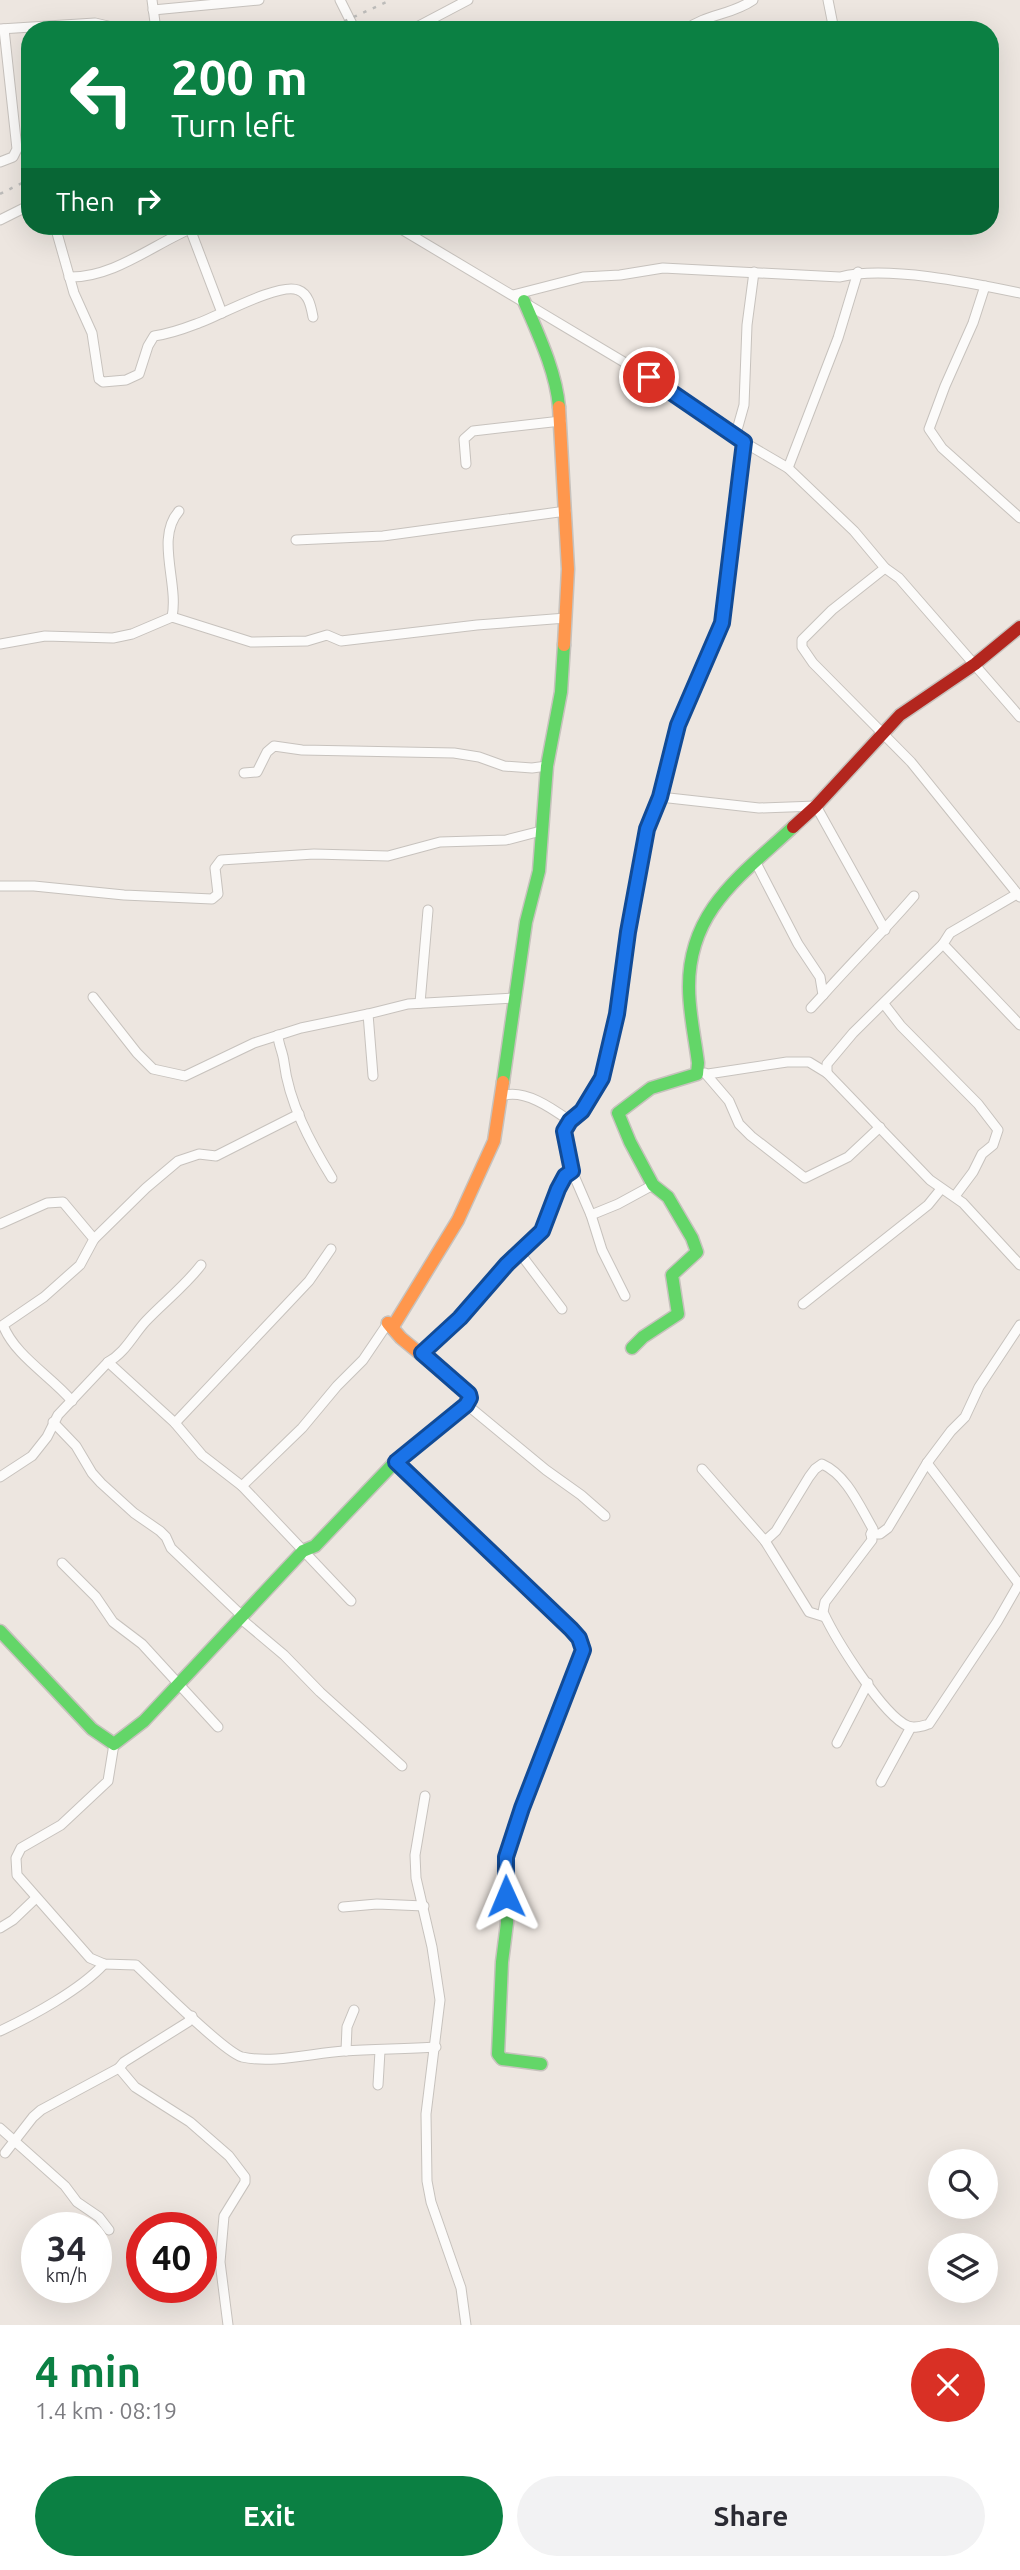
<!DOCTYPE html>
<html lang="en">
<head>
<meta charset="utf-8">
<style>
	:root { --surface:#fff; --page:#f2f2f3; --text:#2b2b33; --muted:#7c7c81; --accent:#0b8043 }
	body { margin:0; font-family:Ubuntu,sans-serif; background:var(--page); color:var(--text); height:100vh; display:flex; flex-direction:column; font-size:26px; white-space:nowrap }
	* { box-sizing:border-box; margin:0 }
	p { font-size:23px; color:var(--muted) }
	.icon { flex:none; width:38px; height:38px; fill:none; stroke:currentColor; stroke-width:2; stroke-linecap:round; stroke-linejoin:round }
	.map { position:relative; height:2325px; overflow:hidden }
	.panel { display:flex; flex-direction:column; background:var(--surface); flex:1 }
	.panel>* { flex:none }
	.banner { position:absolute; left:21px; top:21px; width:978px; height:214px; border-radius:28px; box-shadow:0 7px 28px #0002; background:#0b8043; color:#fff; overflow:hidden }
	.tools { position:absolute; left:928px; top:2149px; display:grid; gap:14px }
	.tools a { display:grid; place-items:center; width:70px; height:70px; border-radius:50%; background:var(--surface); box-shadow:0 7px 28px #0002; font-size:35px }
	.speed { position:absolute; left:21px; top:2212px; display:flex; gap:14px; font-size:35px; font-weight:700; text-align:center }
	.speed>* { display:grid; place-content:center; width:91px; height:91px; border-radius:50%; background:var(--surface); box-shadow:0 7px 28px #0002; line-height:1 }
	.speed small { font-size:18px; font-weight:400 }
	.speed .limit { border:10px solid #d22; background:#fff; color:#111 }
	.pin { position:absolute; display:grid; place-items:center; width:60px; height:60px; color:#fff; margin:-30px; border:4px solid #fff; border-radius:50%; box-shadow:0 2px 7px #0007 }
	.me { position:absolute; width:77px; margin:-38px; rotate:359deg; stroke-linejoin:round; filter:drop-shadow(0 0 5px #0008) }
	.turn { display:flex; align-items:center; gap:24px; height:147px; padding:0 35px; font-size:32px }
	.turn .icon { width:91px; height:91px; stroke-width:2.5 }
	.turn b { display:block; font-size:49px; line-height:60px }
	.then { display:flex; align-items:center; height:66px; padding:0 35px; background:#0003; gap:14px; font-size:26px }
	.round { display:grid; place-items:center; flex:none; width:74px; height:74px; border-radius:37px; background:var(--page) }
	.headline { display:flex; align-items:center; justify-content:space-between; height:119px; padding:0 35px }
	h1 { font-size:42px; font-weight:700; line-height:52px; color:var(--accent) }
	.cta { display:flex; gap:14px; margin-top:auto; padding:14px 35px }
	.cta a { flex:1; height:80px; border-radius:42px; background:var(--accent); color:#fff; font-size:28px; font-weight:700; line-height:80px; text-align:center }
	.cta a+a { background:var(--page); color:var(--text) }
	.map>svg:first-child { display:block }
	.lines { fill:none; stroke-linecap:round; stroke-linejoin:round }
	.street-casing { stroke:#c7c2bd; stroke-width:11 }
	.fast-casing { stroke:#c7c2bd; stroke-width:15 }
	.slow-casing { stroke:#c7c2bd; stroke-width:15 }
	.jam-casing { stroke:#c7c2bd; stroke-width:15 }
	.street { stroke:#fcfbfa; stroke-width:9 }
	.fast { stroke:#63d668; stroke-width:12 }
	.slow { stroke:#ff974d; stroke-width:12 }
	.jam { stroke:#b3261e; stroke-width:12 }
	.rail { stroke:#bdbcba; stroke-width:2.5; stroke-dasharray:3.5 7; stroke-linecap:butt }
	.route-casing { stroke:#114b97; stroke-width:18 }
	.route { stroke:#1a73e8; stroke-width:12 }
</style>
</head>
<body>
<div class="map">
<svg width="1020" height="2325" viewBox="0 0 1020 2325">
	<rect width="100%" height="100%" fill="#ede6e0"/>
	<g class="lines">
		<defs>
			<g id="street">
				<polyline points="152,0 156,30"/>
				<polyline points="340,0 355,30"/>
				<polyline points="828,0 834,30"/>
				<polyline points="153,10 259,0"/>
				<polyline points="0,29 95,23 125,30"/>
				<polyline points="411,30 468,0"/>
				<path d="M685,30c21,-16 47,-15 68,-30"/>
				<polyline points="0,162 13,157 17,149 4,29"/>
				<polyline points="0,220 30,205"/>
				<path d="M55,226l19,67 18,40 7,46 4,3 23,-2 13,-6 9,-28 6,-10c14,-2 29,-7 42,-12 21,-7 83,-42 102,-34 11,4 13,17 15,27"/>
				<polyline points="189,226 222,313"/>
				<polyline points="396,226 649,377 735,437 788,468 854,531 885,568 899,578 1020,717"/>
				<path d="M69,277c46,1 87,-35 128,-51"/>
				<polyline points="985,286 973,323 945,386 929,429 942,448 1020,518"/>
				<path d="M513,295l70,-18 37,-2 43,-7 177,9c46,-12 132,6 180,16"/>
				<polyline points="735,437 744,405 747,325 754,272"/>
				<polyline points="466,464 464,439 473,431 561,421"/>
				<polyline points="788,468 838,338 858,272"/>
				<polyline points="296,540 383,536 566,511"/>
				<polyline points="885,568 832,610 802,640 802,647 813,663 911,762 1020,897"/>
				<path d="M172,617c7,-34 -17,-79 7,-106"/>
				<polyline points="0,644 45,636 113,638 132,634 172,617 251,642 307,641 327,635 341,641 477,625 566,618"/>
				<polyline points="244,773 257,772 267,752 274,746 302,750 454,753 479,757 504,766 532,768 547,766"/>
				<polyline points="660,797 759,808 816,806 885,930"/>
				<polyline points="755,861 798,944 820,977 823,995 811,1008"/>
				<polyline points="0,886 34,886 124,895 212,899 218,894 215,868 221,860 314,854 388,856 440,842 506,840 541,831"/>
				<polyline points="1017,894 950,933 943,944 1020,1025"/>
				<path d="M823,995c30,-34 62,-65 91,-99"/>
				<polyline points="93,997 137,1053 153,1069 185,1076 254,1043 301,1028 368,1014 408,1004 514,998"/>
				<polyline points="420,1003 428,910"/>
				<polyline points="884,1004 901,1026 978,1104 998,1130 993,1145 982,1154 973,1172 955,1196"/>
				<polyline points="368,1014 373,1076"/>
				<path d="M278,1035c0,9 5,17 6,27 5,41 26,80 48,116"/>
				<polyline points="705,1073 729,1101 739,1124 751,1136 805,1178 848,1157 880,1127"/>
				<polyline points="827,1073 827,1064 853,1033 943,944"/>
				<polyline points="708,1074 787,1062 809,1062 827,1073 930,1180 963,1203 1020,1265"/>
				<path d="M502,1096c22,-8 51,13 68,25"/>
				<polyline points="572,1171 591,1215 618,1204 653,1185"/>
				<polyline points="591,1215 602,1250 625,1296"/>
				<path d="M0,1224l47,-21 16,-1 31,37 -14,26 -36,32 -41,28c12,31 48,51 69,76"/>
				<polyline points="94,1239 146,1188 178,1161 199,1154 216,1156 299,1114"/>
				<polyline points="519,1252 562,1309"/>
				<path d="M201,1265c-16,21 -37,37 -55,56 -13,14 -21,32 -38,41l67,61 27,32 40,31"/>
				<polyline points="803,1304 928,1205 941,1189"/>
				<polyline points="422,1353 460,1318 507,1263 542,1231 558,1189 564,1176 572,1171 564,1131 570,1121 582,1111 602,1078 617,1014 628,932 647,829 660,797 678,725 722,623 744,442"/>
				<polyline points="466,1404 546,1470 581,1495 605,1516"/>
				<polyline points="53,1422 76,1446 92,1473 101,1483 134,1513 160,1531 166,1537 171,1548 239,1613 240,1618 284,1655 320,1692 402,1766"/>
				<polyline points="175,1423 309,1281 331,1249"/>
				<polyline points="927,1463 1019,1584"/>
				<path d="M702,1469l63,72 11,-10 33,-54 6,-8 7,-5c25,11 38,43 51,65l-2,5h9l8,-6 39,-65 24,-32 14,-14 14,-30 41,-62"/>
				<polyline points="0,1477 32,1456 47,1437 58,1415 108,1362"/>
				<path d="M871,1534l1,6 -47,62 -2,10c12,26 60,104 85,114 7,3 14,0 21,-2l68,-102 23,-40"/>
				<polyline points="765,1541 809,1612 825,1617"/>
				<polyline points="62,1563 96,1597 113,1622 142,1644 218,1727"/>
				<polyline points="351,1601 242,1486 302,1428 337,1386 363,1360 388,1323"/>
				<polyline points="837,1743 868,1683"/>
				<path d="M114,1744l-6,37 -47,44 -40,23 -5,10 1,17 73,83 14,6 32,1c18,17 88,87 106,92 31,7 71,-4 102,-6 31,-2 62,-2 92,-4"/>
				<polyline points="881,1782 911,1727"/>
				<polyline points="425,1796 415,1855 416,1878 432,1947 440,2000 426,2114 427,2181 431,2202 461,2288 466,2325"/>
				<polyline points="343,1907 377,1904 424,1906"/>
				<polyline points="0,1928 13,1920 36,1898"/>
				<path d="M0,2031c32,-15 80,-41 104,-67"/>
				<polyline points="346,2051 347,2027 354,2010"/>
				<polyline points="119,2068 135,2087 190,2122 229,2156 245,2177 245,2182 224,2216 220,2262 228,2325"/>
				<polyline points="378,2085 380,2051"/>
				<polyline points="0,2128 65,2186 77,2202 99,2217 109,2230"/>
				<polyline points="5,2153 33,2117 41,2110 119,2068 124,2062 188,2022 192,2016"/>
			</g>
			<g id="fast">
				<path d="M524,301c14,33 32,70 35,106"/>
				<polyline points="503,1082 526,922 539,871 547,766 561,692 564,645"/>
				<path d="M632,1348l11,-11 35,-23 -6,-39 25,-23 -5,-14 -24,-41 -15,-12 -23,-43 -12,-29 33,-25 46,-14 1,-11c-3,-25 -9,-50 -9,-75 -1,-78 53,-113 104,-161"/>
				<polyline points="395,1462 571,1629 579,1638 583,1651 522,1808 506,1857 507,1923 502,1962 498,2054 502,2059 541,2064"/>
				<polyline points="0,1631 92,1729 114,1744 144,1721 303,1551 315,1546 395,1462 411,1449"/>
			</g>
			<g id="slow">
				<polyline points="559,407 568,569 564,645"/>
				<polyline points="388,1323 392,1328 458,1220 494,1141 503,1082"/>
				<polyline points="388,1323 401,1338 469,1394 470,1398 466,1404 411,1449"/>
			</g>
			<polyline id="jam" points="793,827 816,806 900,715 975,664 1020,627"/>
		</defs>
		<use href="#street" class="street-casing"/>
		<use href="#fast" class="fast-casing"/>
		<use href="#slow" class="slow-casing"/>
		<use href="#jam" class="jam-casing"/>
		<use href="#street" class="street"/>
		<use href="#fast" class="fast"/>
		<use href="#slow" class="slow"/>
		<use href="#jam" class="jam"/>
		<g class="rail">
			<polyline points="325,30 391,0"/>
			<polyline points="0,194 30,179"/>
		</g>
	</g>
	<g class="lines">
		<defs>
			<polyline id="route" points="506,1896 506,1857 522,1808 583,1650 579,1638 571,1629 396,1462 466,1405 470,1398 469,1394 422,1353 460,1318 507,1264 542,1231 558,1189 565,1176 572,1171 564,1131 570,1121 582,1111 602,1078 617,1014 628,932 647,829 660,797 678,725 722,623 744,442 649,377"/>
		</defs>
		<use href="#route" class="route-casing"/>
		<use href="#route" class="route"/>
	</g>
</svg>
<div class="tools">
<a><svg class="icon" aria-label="search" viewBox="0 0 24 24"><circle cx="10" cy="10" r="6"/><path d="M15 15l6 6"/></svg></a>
<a><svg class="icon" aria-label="layers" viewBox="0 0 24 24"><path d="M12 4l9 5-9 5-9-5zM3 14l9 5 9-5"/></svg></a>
</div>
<div class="speed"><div>34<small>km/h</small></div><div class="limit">40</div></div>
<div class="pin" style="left:649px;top:377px;background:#d93025"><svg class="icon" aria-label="arrive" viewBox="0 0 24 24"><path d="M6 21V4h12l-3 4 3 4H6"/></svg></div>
<svg class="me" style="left:506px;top:1896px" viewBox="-20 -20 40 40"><path d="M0-17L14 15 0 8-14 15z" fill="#1a73e8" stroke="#fff" stroke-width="4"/></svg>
<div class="banner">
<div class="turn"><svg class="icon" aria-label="left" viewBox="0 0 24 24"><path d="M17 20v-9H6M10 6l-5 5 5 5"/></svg><div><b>200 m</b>Turn left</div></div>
<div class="then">Then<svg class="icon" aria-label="right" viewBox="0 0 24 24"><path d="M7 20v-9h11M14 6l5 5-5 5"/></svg></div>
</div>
</div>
<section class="panel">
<div class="headline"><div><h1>4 min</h1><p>1.4 km · 08:19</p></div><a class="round" style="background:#d93025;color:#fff"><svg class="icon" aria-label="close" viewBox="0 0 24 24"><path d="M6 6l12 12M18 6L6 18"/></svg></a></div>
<div class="cta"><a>Exit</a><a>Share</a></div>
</section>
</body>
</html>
